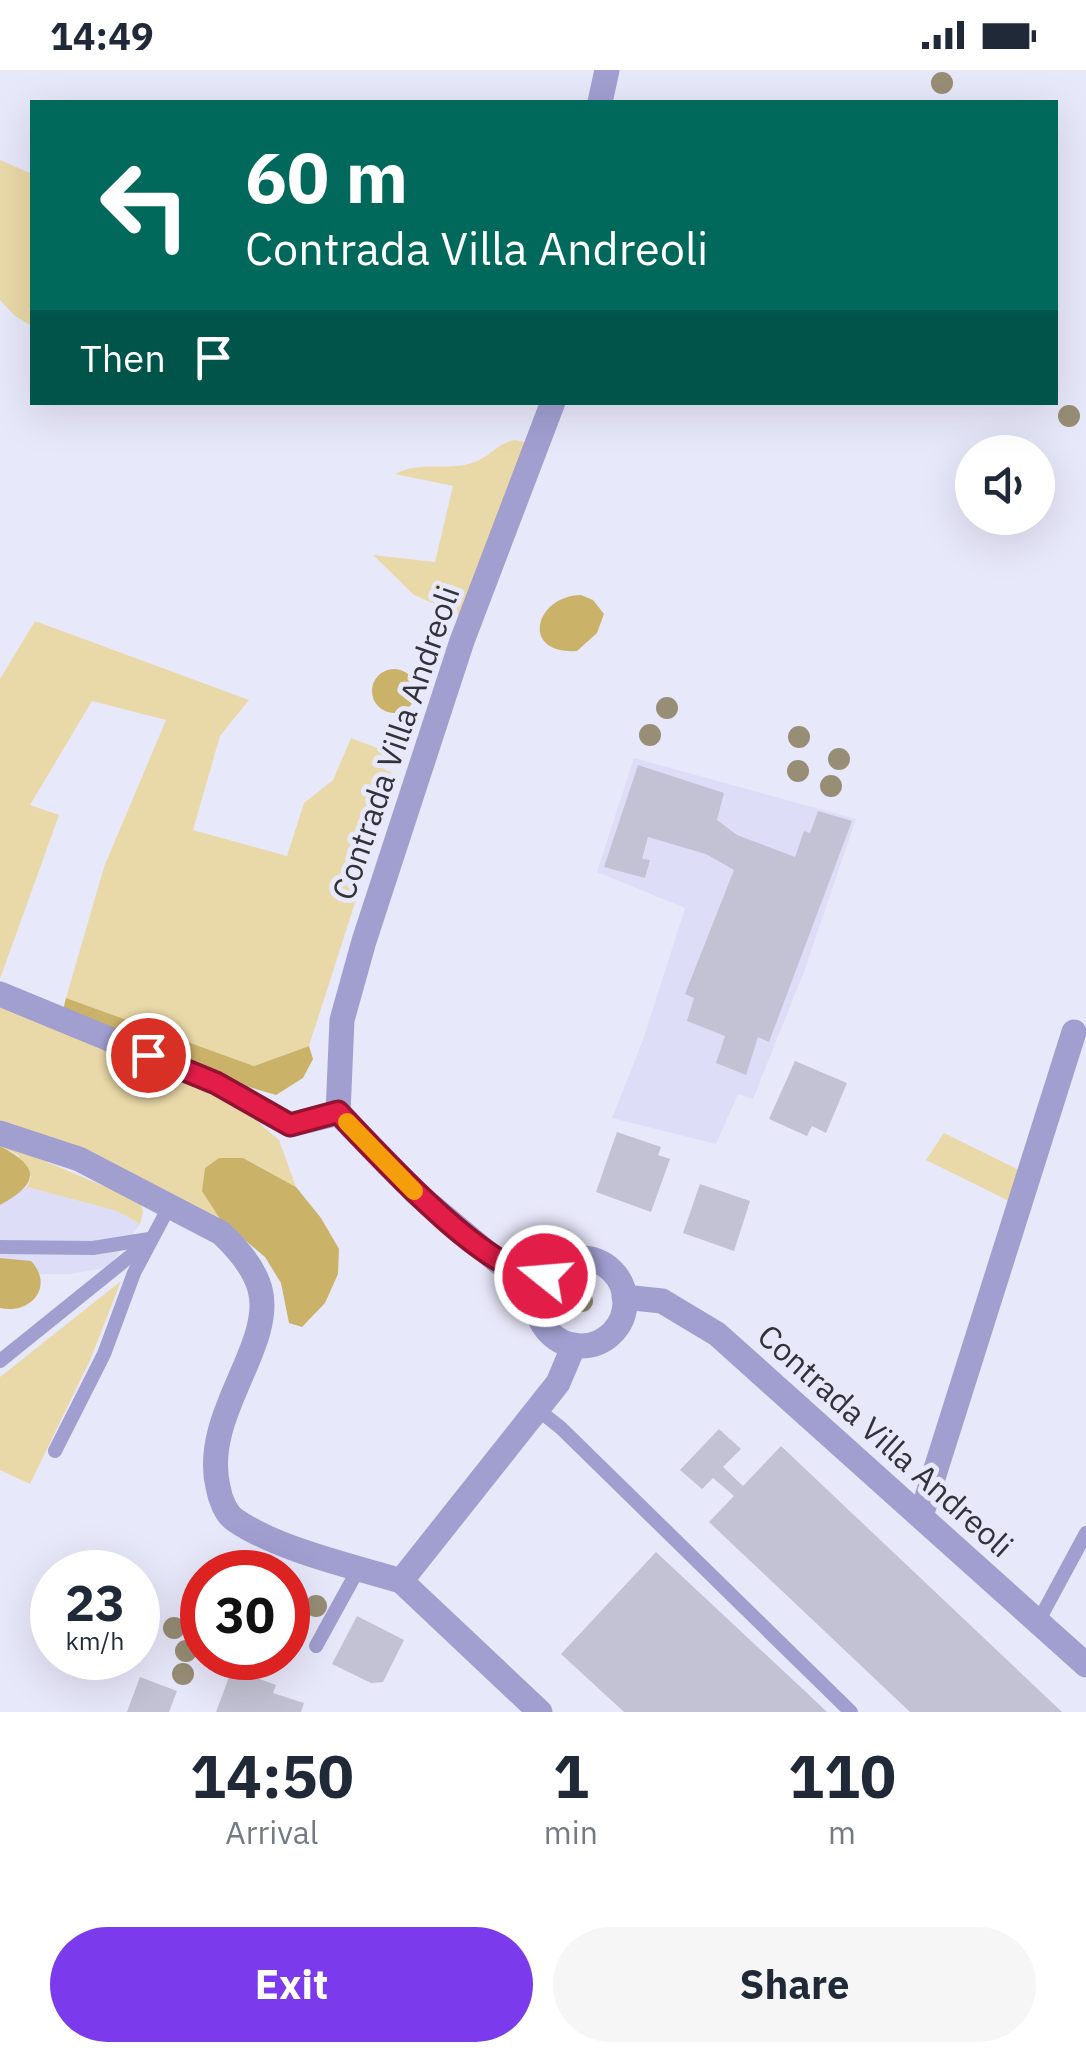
<!DOCTYPE html>
<html lang="en">
<head>
<meta charset="utf-8">
<style>
	:root { --surface:#fff; --page:#f6f6f7; --text:#1f2937; --muted:#747a83; --accent:#7c3aed }
	body { margin:0; font-family:"IBM Plex Sans",sans-serif; background:var(--page); color:var(--text); height:100vh; display:flex; flex-direction:column; font-size:38px; white-space:nowrap }
	* { box-sizing:border-box; margin:0 }
	p { font-size:32px; color:var(--muted) }
	.icon { flex:none; width:55px; height:55px; fill:none; stroke:currentColor; stroke-width:2; stroke-linecap:round; stroke-linejoin:round }
	.map { position:relative; height:1642px; overflow:hidden }
	.drawer { display:flex; flex-direction:column; background:var(--surface); flex:1 }
	.drawer>* { flex:none }
	.banner { position:absolute; left:30px; top:30px; width:1028px; height:305px; border-radius:0px; box-shadow:0 10px 40px #0002; background:#00695c; color:#fff; overflow:hidden }
	.buttons { position:absolute; left:955px; top:365px; display:grid; gap:20px }
	.buttons a { display:grid; place-items:center; width:100px; height:100px; border-radius:50%; background:var(--surface); box-shadow:0 10px 40px #0002; font-size:50px }
	.speed { position:absolute; left:30px; top:1480px; display:flex; gap:20px; font-size:50px; font-weight:700; text-align:center }
	.speed>* { display:grid; place-content:center; width:130px; height:130px; border-radius:50%; background:var(--surface); box-shadow:0 10px 40px #0002; line-height:1 }
	.speed small { font-size:25px; font-weight:400 }
	.speed .limit { border:15px solid #d22; background:#fff; color:#111 }
	.pin { position:absolute; display:grid; place-items:center; width:85px; height:85px; color:#fff; margin:-42px; border:5px solid #fff; border-radius:50%; box-shadow:0 2px 10px #0007 }
	.me { position:absolute; width:110px; margin:-55px; rotate:287deg; stroke-linejoin:round; filter:drop-shadow(0 0 8px #0008) }
	.turn { display:flex; align-items:center; gap:35px; height:210px; padding:0 50px; font-size:45px }
	.turn .icon { width:130px; height:130px; stroke-width:2.5 }
	.turn b { display:block; font-size:70px; line-height:85px }
	.then { display:flex; align-items:center; height:95px; padding:0 50px; background:#0003; gap:20px; font-size:38px }
	.eta { display:flex; justify-content:space-evenly; align-items:center; height:170px; text-align:center }
	.eta b { font-size:60px; font-weight:700; line-height:70px }
	.button { display:flex; gap:20px; margin-top:auto; padding:20px 50px }
	.button a { flex:1; height:115px; border-radius:60px; background:var(--accent); color:#fff; font-size:40px; font-weight:700; line-height:115px; text-align:center }
	.button a+a { background:var(--page); color:var(--text) }
	.status { display:flex; justify-content:space-between; align-items:center; height:70px; padding:0 50px; background:var(--surface); direction:ltr }
	.status svg { height:28px; fill:currentColor }
	.map>svg:first-child { display:block }
	.built { fill:#ddddf7 }
	.green { fill:#ead9a8 }
	.forest { fill:#cbb269 }
	.building { fill:#c2c2d4 }
	.lines { fill:none; stroke-linecap:round; stroke-linejoin:round }
	.service { stroke:#a19fd0; stroke-width:14 }
	.minor { stroke:#a19fd0; stroke-width:25 }
	.tree { fill:#988e76 }
	.route-casing { stroke:#92132f; stroke-width:25 }
	.route { stroke:#e11d48; stroke-width:18 }
	.slow { stroke:#f59e0b; stroke-width:18 }
	.labels { text-anchor:middle; stroke-width:10; stroke-linejoin:round; paint-order:stroke }
	.street-label { font-size:32px; fill:#323239; stroke:#e8e8fb }
</style>
</head>
<body>
<div class="status"><b>14:49</b><svg viewBox="0 0 49 12"><path d="M0 12V9h3v3zM5 12V6h3v6zM10 12V3h3v9zM15 12V0h3v12zM26 1h20v11H26zM47 4h2v5h-2z"/></svg></div>
<div class="map">
<svg width="1086" height="1642" viewBox="0 0 1086 1642">
	<rect width="100%" height="100%" fill="#e8e8fb"/>
	<g class="built">
		<polygon points="634,688 856,749 805,899 753,1029 738,1024 716,1074 612,1048 643,970 685,838 597,802"/>
		<polygon points="27,1117 117,1141 140,1154 109,1197 70,1204 0,1204 0,1135"/>
	</g>
	<g class="green">
		<polygon points="0,90 32,104 32,256 15,246 0,230"/>
		<path d="M515,370l14,3 -65,174 -50,-22 -41,-40 62,7 18,-76 -58,-12c27,-15 60,0 86,-15 13,-7 18,-16 34,-19z"/>
		<polygon points="35,551 249,630 220,666 193,760 287,786 304,733 333,710 351,668 385,681 380,697 396,705 309,976 254,996 66,928 104,797 166,650 92,631 30,735 59,745 0,909 0,609"/>
		<polygon points="0,935 237,1034 279,1070 296,1117 243,1088 202,1120 220,1149 0,1055"/>
		<polygon points="944,1063 1025,1103 1013,1133 926,1090"/>
		<polygon points="0,1072 141,1132 143,1143 140,1154 117,1141 27,1117 31,1107 18,1085 0,1076"/>
		<polygon points="121,1211 91,1288 30,1414 0,1400 0,1307"/>
	</g>
	<g class="forest">
		<path d="M581,525l12,5 11,14 -7,19 -20,18c-57,4 -43,-55 4,-56z"/>
		<circle cx="394" cy="621" r="22"/>
		<polygon points="66,928 254,996 309,976 313,989 303,1008 276,1025 239,1014 62,944"/>
		<path d="M0,1076c40,21 40,37 0,59z"/>
		<polygon points="219,1088 243,1088 296,1117 321,1148 339,1179 338,1204 325,1233 302,1257 289,1253 281,1213 265,1187 220,1149 202,1121 205,1098"/>
		<path d="M0,1188l31,3c24,26 -1,54 -31,47z"/>
	</g>
	<g class="building">
		<polygon points="638,695 724,723 717,750 737,765 795,787 804,761 810,763 818,741 852,751 769,972 758,967 746,1005 716,993 725,966 687,951 694,928 685,924 734,800 706,784 648,767 642,789 650,790 645,808 604,797"/>
		<polygon points="795,991 847,1013 826,1063 812,1056 807,1066 769,1049"/>
		<polygon points="617,1062 661,1077 658,1085 670,1089 651,1142 596,1122"/>
		<polygon points="700,1114 750,1131 734,1181 683,1163"/>
		<polygon points="719,1359 741,1379 723,1397 743,1416 781,1376 1062,1642 910,1642 709,1452 734,1426 713,1408 702,1419 680,1400"/>
		<polygon points="656,1482 808,1624 827,1642 624,1642 561,1584"/>
		<polygon points="357,1546 404,1570 383,1612 371,1613 332,1594"/>
		<polygon points="232,1599 276,1615 273,1623 304,1633 301,1642 216,1642"/>
		<polygon points="140,1607 177,1621 169,1642 127,1642"/>
	</g>
	<g class="lines">
		<g class="service">
			<polyline points="0,1177 93,1178 149,1169"/>
			<polyline points="0,1291 144,1175"/>
			<polyline points="537,1339 561,1358 851,1642"/>
			<polyline points="55,1381 104,1284 134,1203 170,1135"/>
			<polyline points="1038,1552 1086,1463"/>
			<polyline points="316,1576 359,1498"/>
		</g>
		<g class="minor">
			<polyline points="600,32 607,0"/>
			<polyline points="0,924 216,1013 290,1055 338,1043"/>
			<path d="M0,1063l79,26 142,74c16,15 33,34 39,56 15,57 -59,126 -42,198 2,12 8,27 17,33 42,29 116,46 166,61"/>
			<circle cx="581" cy="1232" r="44"/>
			<polyline points="544,1209 502,1195 416,1123 338,1043 342,950 364,871 462,571 553,332"/>
			<polyline points="624,1227 662,1231 717,1264 1086,1595"/>
			<polyline points="921,1446 1074,962"/>
			<polyline points="540,1642 401,1511 558,1313 574,1275"/>
		</g>
	</g>
	<g class="tree">
		<circle cx="942" cy="13" r="11"/>
		<circle cx="1069" cy="346" r="11"/>
		<circle cx="667" cy="638" r="11"/>
		<circle cx="650" cy="665" r="11"/>
		<circle cx="799" cy="667" r="11"/>
		<circle cx="839" cy="689" r="11"/>
		<circle cx="798" cy="701" r="11"/>
		<circle cx="831" cy="716" r="11"/>
		<circle cx="582" cy="1231" r="11"/>
		<circle cx="316" cy="1536" r="11"/>
		<circle cx="174" cy="1558" r="11"/>
		<circle cx="186" cy="1581" r="11"/>
		<circle cx="183" cy="1604" r="11"/>
	</g>
	<g class="lines">
		<defs>
			<path id="route" d="M148,985l68,28 74,42 48,-13c39,41 154,169 207,164"/>
		</defs>
		<use href="#route" class="route-casing"/>
		<use href="#route" class="route"/>
		<polyline class="slow" points="347,1052 414,1121"/>
	</g>
	<g class="labels">
		<g class="street-label">
			<text transform="translate(396 673) rotate(-71)" y="11">Contrada Villa Andreoli</text>
			<text transform="translate(885 1371) rotate(42)" y="11">Contrada Villa Andreoli</text>
		</g>
	</g>
</svg>
<div class="buttons">
<a><svg class="icon" aria-label="sound" viewBox="0 0 24 24"><path d="M4 9h4l5-4v14l-5-4H4zM17 9q2 3 0 6"/></svg></a>
</div>
<div class="speed"><div>23<small>km/h</small></div><div class="limit">30</div></div>
<div class="pin" style="left:148px;top:985px;background:#d93025"><svg class="icon" aria-label="arrive" viewBox="0 0 24 24"><path d="M6 21V4h12l-3 4 3 4H6"/></svg></div>
<svg class="me" style="left:545px;top:1206px" viewBox="-20 -20 40 40"><circle r="17" fill="#e11d48" stroke="#fff" stroke-width="3"/><path d="M0-11L8 9 0 5-8 9z" fill="#fff"/></svg>
<div class="banner">
<div class="turn"><svg class="icon" aria-label="left" viewBox="0 0 24 24"><path d="M17 20v-9H6M10 6l-5 5 5 5"/></svg><div><b>60 m</b>Contrada Villa Andreoli</div></div>
<div class="then">Then<svg class="icon" aria-label="arrive" viewBox="0 0 24 24"><path d="M6 21V4h12l-3 4 3 4H6"/></svg></div>
</div>
</div>
<section class="drawer">
<div class="eta">
<div><b>14:50</b><p>Arrival</p></div>
<div><b>1</b><p>min</p></div>
<div><b>110</b><p>m</p></div>
</div>
<div class="button"><a>Exit</a><a>Share</a></div>
</section>
</body>
</html>
